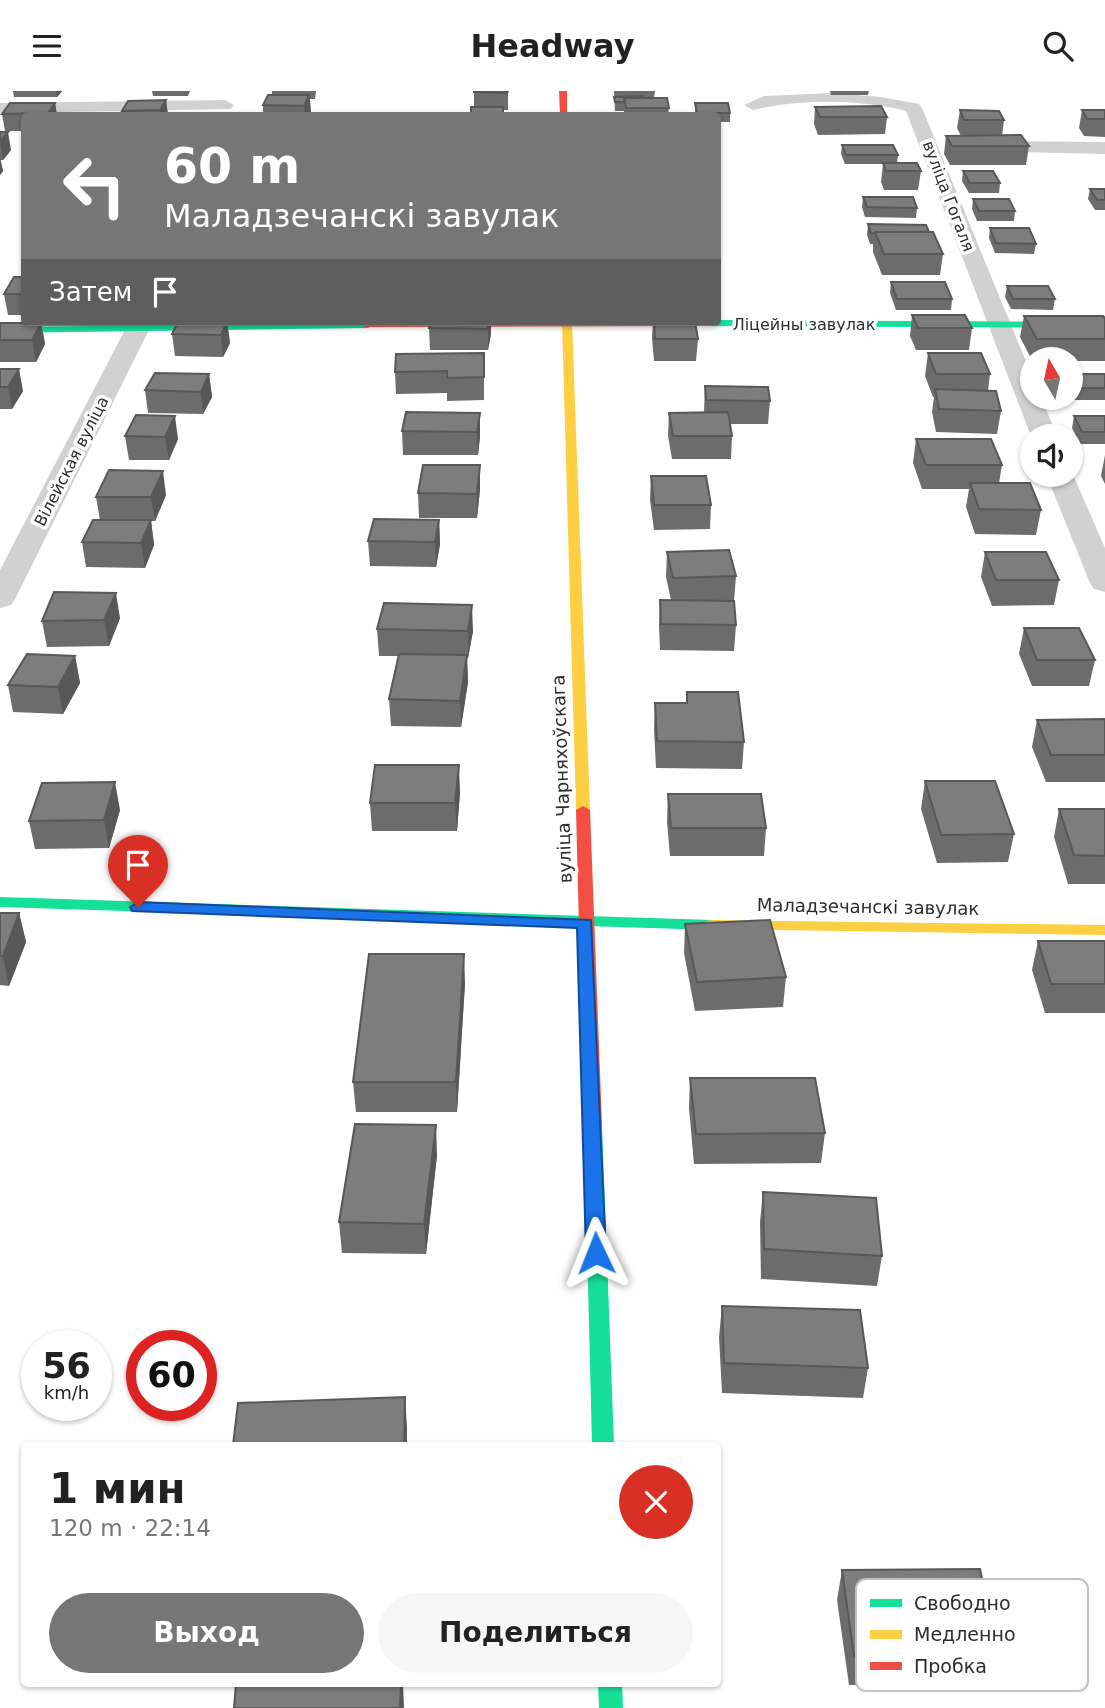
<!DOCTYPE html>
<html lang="ru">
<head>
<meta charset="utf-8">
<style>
	:root { --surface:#fff; --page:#f6f6f6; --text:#222; --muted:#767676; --accent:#767676 }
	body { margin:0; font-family:"DejaVu Sans",sans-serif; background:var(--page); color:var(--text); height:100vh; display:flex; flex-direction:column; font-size:26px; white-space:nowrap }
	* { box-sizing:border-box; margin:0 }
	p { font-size:23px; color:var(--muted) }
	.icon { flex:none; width:38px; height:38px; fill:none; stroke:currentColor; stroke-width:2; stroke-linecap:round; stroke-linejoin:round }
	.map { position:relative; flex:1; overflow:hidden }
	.drawer { position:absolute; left:21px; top:1351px; width:700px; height:245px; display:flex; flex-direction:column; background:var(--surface); border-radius:7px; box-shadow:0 2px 5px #0004 }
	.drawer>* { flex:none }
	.hud { position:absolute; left:21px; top:21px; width:700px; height:214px; border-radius:7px; box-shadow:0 2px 5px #0004; background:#767676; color:#fff; overflow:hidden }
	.needle { width:46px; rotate:351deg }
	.fabs { position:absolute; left:1020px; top:256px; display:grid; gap:14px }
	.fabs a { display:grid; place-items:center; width:63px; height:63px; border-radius:50%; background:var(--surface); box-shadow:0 2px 5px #0004; font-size:35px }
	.speed { position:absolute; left:21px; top:1239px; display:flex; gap:14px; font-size:35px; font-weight:700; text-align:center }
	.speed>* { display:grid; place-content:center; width:91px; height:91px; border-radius:50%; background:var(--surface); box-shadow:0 2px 5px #0004; line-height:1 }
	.speed small { font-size:18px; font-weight:400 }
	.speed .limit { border:10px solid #d22; background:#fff; color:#111 }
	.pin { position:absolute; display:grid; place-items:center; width:60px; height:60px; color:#fff; margin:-72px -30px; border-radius:50% 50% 50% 0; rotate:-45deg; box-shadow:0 0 7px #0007 }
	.pin .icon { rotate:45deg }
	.me { position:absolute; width:77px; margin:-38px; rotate:358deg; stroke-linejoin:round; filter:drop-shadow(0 0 5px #0008) }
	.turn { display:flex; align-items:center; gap:24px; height:147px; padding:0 28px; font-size:32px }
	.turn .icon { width:91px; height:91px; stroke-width:2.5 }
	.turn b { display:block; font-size:49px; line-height:60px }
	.then { display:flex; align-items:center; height:66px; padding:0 28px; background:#0003; gap:14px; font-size:26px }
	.round { display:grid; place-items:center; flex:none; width:74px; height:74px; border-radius:37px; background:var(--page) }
	.overview { display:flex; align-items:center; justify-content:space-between; height:119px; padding:0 28px }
	h1 { font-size:42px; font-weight:800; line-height:52px }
	.primary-button { display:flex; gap:14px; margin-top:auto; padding:14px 28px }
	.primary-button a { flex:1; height:80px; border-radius:42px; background:var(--accent); color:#fff; font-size:28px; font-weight:800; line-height:80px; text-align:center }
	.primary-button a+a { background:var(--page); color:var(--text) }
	header { display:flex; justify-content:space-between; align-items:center; height:91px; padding:0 28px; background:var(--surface); font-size:32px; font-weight:800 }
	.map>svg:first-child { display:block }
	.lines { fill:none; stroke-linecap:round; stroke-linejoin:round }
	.street { fill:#d1d1d1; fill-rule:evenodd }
	.fast { fill:#16e098; fill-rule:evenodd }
	.slow { fill:#ffcf43; fill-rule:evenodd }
	.jam { fill:#f24e42; fill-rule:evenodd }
	.wall { fill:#6c6c6c }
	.shaded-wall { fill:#585858 }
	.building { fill:#7d7d7d; stroke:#585858; stroke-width:2 }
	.route { fill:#1a73e8; stroke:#114b97; stroke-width:2 }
	.labels { text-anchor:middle; stroke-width:7; stroke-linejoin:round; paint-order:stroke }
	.far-street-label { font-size:16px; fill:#2c2c2c; stroke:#fff }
	.street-label { font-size:18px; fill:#2c2c2c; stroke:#fff }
	.key { fill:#fff; stroke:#c0c0c0; stroke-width:2 }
	.key-label { font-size:19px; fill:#2c2c2c }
</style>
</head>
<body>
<header><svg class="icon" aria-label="menu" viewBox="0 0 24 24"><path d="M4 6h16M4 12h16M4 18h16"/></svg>Headway<svg class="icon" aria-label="search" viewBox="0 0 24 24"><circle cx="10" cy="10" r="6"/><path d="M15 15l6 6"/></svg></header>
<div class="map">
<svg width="1105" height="1617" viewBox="0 0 1105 1617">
	<rect width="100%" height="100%" fill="#fff"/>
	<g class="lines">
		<g class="street">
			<path d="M832,2l49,4 38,7 3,4 110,268v21h9l16,39h-26l-125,-325c-48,-12 -106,-12 -153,-1l-9,-5 20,-9z"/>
			<polygon points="225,9 234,14 231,18 0,22 0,12"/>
			<polygon points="978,50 1105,51 1105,63 971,60 969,56"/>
			<polygon points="129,231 153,231 15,508 11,514 0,517 0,479"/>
			<polygon points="1071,379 1105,457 1105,501 1094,498 1090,492 1046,383 1071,383"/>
		</g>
		<g class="fast">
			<polygon points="718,229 1105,231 1105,237 698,235 693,232"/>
			<polygon points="371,232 373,234 368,237 0,242 0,236"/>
			<polygon points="0,806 713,829 721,834 713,839 0,816"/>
			<polygon points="593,1028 599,1029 602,1034 614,1354 592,1354 584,1034 587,1029"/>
			<polygon points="598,1592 622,1592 623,1617 599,1617"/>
		</g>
		<g class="slow">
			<polygon points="562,231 572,231 590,719 583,723 576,719"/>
			<polygon points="713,829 1105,834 1105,844 707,838 705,834 707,830"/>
		</g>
		<g class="jam">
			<polygon points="559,0 567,0 567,24 560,24"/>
			<polygon points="368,231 702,231 703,232 698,235 365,236 363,234"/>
			<polygon points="583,715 590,719 602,1034 599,1039 587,1039 584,1034 576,719"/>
		</g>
	</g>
	<g class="wall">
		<polygon points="13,0 62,0 57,6 14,6"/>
		<polygon points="152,0 190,0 188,5 153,5"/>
		<polygon points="272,0 316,0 315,8 310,8 311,21 309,24 262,24 263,23 263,14 272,4"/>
		<polygon points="474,0 508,0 508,19 503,19 503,24 471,24 471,16 474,16"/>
		<polygon points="614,0 655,0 654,7 669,17 668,24 624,24 624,20 615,20"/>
		<polygon points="830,0 869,0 868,4 831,4"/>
		<polygon points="166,9 168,24 123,24 122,20"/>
		<polygon points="55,12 57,24 24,24 24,40 5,40 2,23"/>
		<polygon points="695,12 730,22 730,31 718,31 718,24 695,24"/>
		<polygon points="815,16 887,26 885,43 818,44 814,33"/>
		<polygon points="960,19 1004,29 1002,45 1029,55 1026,74 950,74 944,63 946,45 961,45 957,37"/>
		<polygon points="1082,19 1105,19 1105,46 1084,45 1079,37"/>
		<polygon points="0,41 11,59 3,69 0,69 3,80 0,84"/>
		<polygon points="842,54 898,64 897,72 921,80 918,99 884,99 881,91 883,73 845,73 841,63"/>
		<polygon points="963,80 1000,92 999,102 969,102 962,90"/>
		<polygon points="1090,98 1105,98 1105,119 1095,119 1088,108"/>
		<polygon points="863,106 917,117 916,127 865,126 862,116"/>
		<polygon points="973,108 1015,120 1014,130 977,130 972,118"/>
		<polygon points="868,133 929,141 943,163 940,184 882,184 873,161 873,153 870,153 867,144"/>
		<polygon points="990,137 1036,153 1034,163 995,162 989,147"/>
		<polygon points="24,163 24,182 22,167"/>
		<polygon points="24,186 24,224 8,224 4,203"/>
		<polygon points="891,191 952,208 951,219 896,219 890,202"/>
		<polygon points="1007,195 1055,208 1053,219 1011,218 1005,206"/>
		<polygon points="912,224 972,237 969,259 916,259 910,245"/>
		<polygon points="1024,225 1105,227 1105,270 1071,270 1071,268 1032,268 1032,269 1020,246"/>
		<polygon points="227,231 230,252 223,266 175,265 172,243"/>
		<polygon points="491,231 491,243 488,259 430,259 429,237"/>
		<polygon points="653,231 695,231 698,248 696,270 654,270 652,247"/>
		<polygon points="0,232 41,232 45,253 36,271 0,271"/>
		<polygon points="484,262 484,309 447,310 447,302 396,303 395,281"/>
		<polygon points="928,262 990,283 988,300 1001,320 997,343 936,341 932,321 934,306 933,306 925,285"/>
		<polygon points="0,278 23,300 12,318 0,318"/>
		<polygon points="209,283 212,306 203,323 148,322 145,299"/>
		<polygon points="1071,283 1105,283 1105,309 1055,309 1054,306 1071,306"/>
		<polygon points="705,295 770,310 768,333 730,333 732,345 731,368 672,368 668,345 669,322 704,321"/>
		<polygon points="480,322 480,345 478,364 403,364 402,340"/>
		<polygon points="136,324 178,348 169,369 129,369 125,345"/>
		<polygon points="1074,325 1105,325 1105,353 1080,353 1072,337"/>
		<polygon points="916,348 1002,374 999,392 1041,419 1036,444 975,443 966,416 969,398 922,398 913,372"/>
		<polygon points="1105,364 1105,393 1101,385"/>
		<polygon points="480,374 480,398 477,427 419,427 418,402"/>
		<polygon points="651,385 711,414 710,438 654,439 650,409"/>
		<polygon points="166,404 155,430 151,430 154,454 145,477 86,476 82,451 100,429 96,406"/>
		<polygon points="439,429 440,453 436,476 370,475 368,450"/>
		<polygon points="667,461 736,485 734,510 736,534 734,560 660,559 659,535 660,509 671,509 666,486"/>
		<polygon points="985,461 1059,489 1054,514 992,515 981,486"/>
		<polygon points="120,527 109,555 47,556 42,530"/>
		<polygon points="1024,537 1095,569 1089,595 1032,595 1019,563"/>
		<polygon points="377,538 473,540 468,567 467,567 468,591 461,636 391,635 389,608 398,565 379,565"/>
		<polygon points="75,565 80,592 63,623 13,621 8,594"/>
		<polygon points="687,601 744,651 742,678 656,677 654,639 655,612 686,612"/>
		<polygon points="1105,628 1105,691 1046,691 1032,656 1037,629"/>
		<polygon points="925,690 1014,743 1008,771 937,772 921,718"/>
		<polygon points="460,701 457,740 372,740 370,712"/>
		<polygon points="668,703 766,737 764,765 670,765 667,731"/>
		<polygon points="1059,718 1105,718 1105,793 1068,793 1054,746"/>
		<polygon points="120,719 109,757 35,758 29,730"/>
		<polygon points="0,822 19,822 26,851 9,895 0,894"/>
		<polygon points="685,833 786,886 783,916 695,920 684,862"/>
		<polygon points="1038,850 1105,850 1105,922 1045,922 1032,879"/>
		<polygon points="465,892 457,1021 356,1021 353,991"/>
		<polygon points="690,987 825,1042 821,1072 694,1073 689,1017"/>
		<polygon points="437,1064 426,1163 342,1162 339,1131"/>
		<polygon points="763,1101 882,1165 877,1195 761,1188 760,1131"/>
		<polygon points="722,1215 868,1277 863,1307 722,1302 719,1246"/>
		<polygon points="842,1479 998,1564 990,1594 849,1594 837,1509"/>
	</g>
	<g class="shaded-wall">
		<polygon points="56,0 62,0 57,6"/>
		<polygon points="309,4 311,21 309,24 305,24 304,15"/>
		<polygon points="166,9 168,24 161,24 160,19"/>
		<polygon points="55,12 57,24 49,24 48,22"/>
		<polygon points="8,41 11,59 3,69 0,50"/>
		<polygon points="0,66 3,80 0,84"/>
		<polygon points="227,231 230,252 223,266 221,244"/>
		<polygon points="489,231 491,231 491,243 488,259 488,238"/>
		<polygon points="41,232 45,253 36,271 32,249"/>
		<polygon points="19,278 23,300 12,318 8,296"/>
		<polygon points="209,283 212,306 203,323 201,301"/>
		<polygon points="480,322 480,345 478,364 477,341"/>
		<polygon points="175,325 178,348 169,369 165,346"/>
		<polygon points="480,374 480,398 477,427 477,403"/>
		<polygon points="163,380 166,404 155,430 151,406"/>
		<polygon points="151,429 154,454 145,477 141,452"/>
		<polygon points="439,429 440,453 436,476 435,451"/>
		<polygon points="116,502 120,527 109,555 104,529"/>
		<polygon points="472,514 473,540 468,567 468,540"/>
		<polygon points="467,564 468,591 461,636 460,610"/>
		<polygon points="75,565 80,592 63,623 58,596"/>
		<polygon points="459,674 460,701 457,740 455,712"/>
		<polygon points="115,691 120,719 109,757 104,729"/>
		<polygon points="19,822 26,851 9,895 3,865"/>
		<polygon points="464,863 465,892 457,1021 456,991"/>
		<polygon points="436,1034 437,1064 426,1163 424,1133"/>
		<polygon points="405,1306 407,1336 407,1354 404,1354"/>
		<polygon points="401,1592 403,1592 404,1617 400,1617"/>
	</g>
	<g class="building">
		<polygon points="474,0 508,0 507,2 474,1"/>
		<polygon points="268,4 309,4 304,15 263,14"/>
		<polygon points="642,5 643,7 624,7 624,11 615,11 614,6"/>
		<polygon points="624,7 667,7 669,17 626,17"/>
		<polygon points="166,9 160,19 122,20 128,10"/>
		<polygon points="10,12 55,12 48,22 2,23"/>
		<polygon points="695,12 728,12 730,22 697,22"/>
		<polygon points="881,15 887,26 820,26 815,16"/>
		<rect x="471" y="16" width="32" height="7"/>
		<polygon points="960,19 999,20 1004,29 964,29"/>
		<polygon points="1082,19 1105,19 1105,28 1087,28"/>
		<polygon points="289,22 289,24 262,24 263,23"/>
		<polygon points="0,41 8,41 0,50"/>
		<polygon points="1021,44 1029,55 952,55 946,45"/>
		<polygon points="842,54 893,54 898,64 846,64"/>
		<polygon points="883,72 917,72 921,80 886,80"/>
		<polygon points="963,80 993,80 1000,92 970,92"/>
		<polygon points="1090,98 1105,98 1105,109 1097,109"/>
		<polygon points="863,106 913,106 917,117 867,116"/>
		<polygon points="973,108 1009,108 1015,120 979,120"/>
		<polygon points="868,133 926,134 929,141 875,141 875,142 871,142"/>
		<polygon points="990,137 1029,137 1036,153 996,152"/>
		<polygon points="875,141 933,141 943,163 884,163"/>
		<polygon points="14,186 24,186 24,203 4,203"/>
		<polygon points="891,191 945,191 952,208 897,208"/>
		<polygon points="1007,195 1048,195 1055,208 1013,208"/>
		<polygon points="912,224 965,224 972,237 918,237"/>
		<polygon points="1024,225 1103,225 1105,227 1105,248 1037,248"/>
		<polygon points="178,231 227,231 221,244 172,243"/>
		<polygon points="431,231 489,231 488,238 429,237"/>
		<polygon points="654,231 695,231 698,248 655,248"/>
		<polygon points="0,232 41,232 32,249 0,249"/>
		<polygon points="484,262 484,286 447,287 447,280 395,281 396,263"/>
		<polygon points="928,262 981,262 990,283 936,283"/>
		<polygon points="0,278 19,278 8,296 0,296"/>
		<polygon points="155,282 209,283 201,301 145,299"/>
		<rect x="1071" y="283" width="34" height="14"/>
		<polygon points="705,295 768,296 770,310 706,309"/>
		<polygon points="935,298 996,300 1001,320 939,318"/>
		<polygon points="406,321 480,322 477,341 402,340"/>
		<polygon points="728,321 732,345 673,345 669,322"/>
		<polygon points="136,324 175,325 165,346 125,345"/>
		<polygon points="1074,325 1105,325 1105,341 1082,341"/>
		<polygon points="916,348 991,348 1002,374 926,374"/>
		<polygon points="423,374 480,374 477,403 418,402"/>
		<polygon points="109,379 163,380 151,406 96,406"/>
		<polygon points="651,385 706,385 711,414 654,414"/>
		<polygon points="970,392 1030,392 1041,419 979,418"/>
		<polygon points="374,428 439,429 435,451 368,450"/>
		<polygon points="93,429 151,429 141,452 82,451"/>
		<polygon points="729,459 736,485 673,487 667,461"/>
		<polygon points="985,461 1046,461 1059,489 996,489"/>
		<polygon points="54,501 116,502 104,529 42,530"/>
		<polygon points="660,509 734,510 736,534 661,533"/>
		<polygon points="384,512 472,514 468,540 377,538"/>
		<polygon points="1024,537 1079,537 1095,569 1037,569"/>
		<polygon points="27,563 75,565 58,596 8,594"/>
		<polygon points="399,563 467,564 460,610 389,608"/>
		<polygon points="687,601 738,601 744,651 657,650 655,612 687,612"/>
		<polygon points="1105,628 1105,664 1051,664 1037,629"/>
		<polygon points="375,674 459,674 455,712 370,712"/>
		<polygon points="925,690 995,690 1014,743 941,744"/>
		<polygon points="115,691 104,729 29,730 42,692"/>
		<polygon points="668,703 761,703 766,737 671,737"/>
		<polygon points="1059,718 1105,718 1105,765 1074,764"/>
		<polygon points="0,822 19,822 3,865 0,865"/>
		<polygon points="770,829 786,886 697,891 685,833"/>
		<polygon points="1038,850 1105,850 1105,893 1051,893"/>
		<polygon points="369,863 464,863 456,991 353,991"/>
		<polygon points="690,987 815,987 825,1042 696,1043"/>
		<polygon points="355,1033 436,1034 424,1133 339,1131"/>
		<polygon points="763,1101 876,1107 882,1165 764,1158"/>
		<polygon points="722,1215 860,1219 868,1277 724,1272"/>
		<polygon points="405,1306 404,1354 233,1354 238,1312"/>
		<polygon points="980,1478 998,1564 854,1565 842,1479"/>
		<polygon points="236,1592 401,1592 400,1617 234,1617"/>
	</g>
	<polygon class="route" points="138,811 591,829 606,1162 603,1168 589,1168 586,1162 577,837 132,820 130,816"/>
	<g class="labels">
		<g class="far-street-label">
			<text transform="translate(949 105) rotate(69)" y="6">вуліца Гогаля</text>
			<text x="804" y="239">Ліцейны завулак</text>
			<text transform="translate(71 370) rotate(-63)" y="6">Вілейская вуліца</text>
		</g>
		<g class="street-label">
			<text transform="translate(562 688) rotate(-92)" y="6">вуліца Чарняхоўскага</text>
			<text transform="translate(868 816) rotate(1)" y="6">Маладзечанскі завулак</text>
		</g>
	</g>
	<rect x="856" y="1488" width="232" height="112" rx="10" class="key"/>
	<rect x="870" y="1508" width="32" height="8" fill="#16e098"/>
	<rect x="870" y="1539" width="32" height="9" fill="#ffcf43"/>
	<rect x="870" y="1571" width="32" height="8" fill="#f24e42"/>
	<g class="key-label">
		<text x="914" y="1519">Свободно</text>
		<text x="914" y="1550">Медленно</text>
		<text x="914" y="1582">Пробка</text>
	</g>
</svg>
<div class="fabs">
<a><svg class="needle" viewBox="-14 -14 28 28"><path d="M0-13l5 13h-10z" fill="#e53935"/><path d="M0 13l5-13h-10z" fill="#767676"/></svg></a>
<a><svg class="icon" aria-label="sound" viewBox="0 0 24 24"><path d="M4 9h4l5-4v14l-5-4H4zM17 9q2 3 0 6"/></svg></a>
</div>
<div class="speed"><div>56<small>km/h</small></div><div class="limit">60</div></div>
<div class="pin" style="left:138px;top:816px;background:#d93025"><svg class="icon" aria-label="arrive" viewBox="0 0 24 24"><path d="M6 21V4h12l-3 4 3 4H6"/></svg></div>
<svg class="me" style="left:596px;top:1162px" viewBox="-20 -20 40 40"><path d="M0-17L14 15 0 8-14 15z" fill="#1a73e8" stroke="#fff" stroke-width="4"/></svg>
<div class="hud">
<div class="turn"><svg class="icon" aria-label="left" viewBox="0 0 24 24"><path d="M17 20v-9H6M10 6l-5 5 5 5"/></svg><div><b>60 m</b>Маладзечанскі завулак</div></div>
<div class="then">Затем<svg class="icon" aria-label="arrive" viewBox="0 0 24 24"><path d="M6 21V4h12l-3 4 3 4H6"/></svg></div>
</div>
<section class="drawer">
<div class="overview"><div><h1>1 мин</h1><p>120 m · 22:14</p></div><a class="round" style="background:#d93025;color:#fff"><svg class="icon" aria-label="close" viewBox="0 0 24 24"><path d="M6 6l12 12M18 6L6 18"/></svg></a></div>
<div class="primary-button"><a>Выход</a><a>Поделиться</a></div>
</section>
</div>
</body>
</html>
